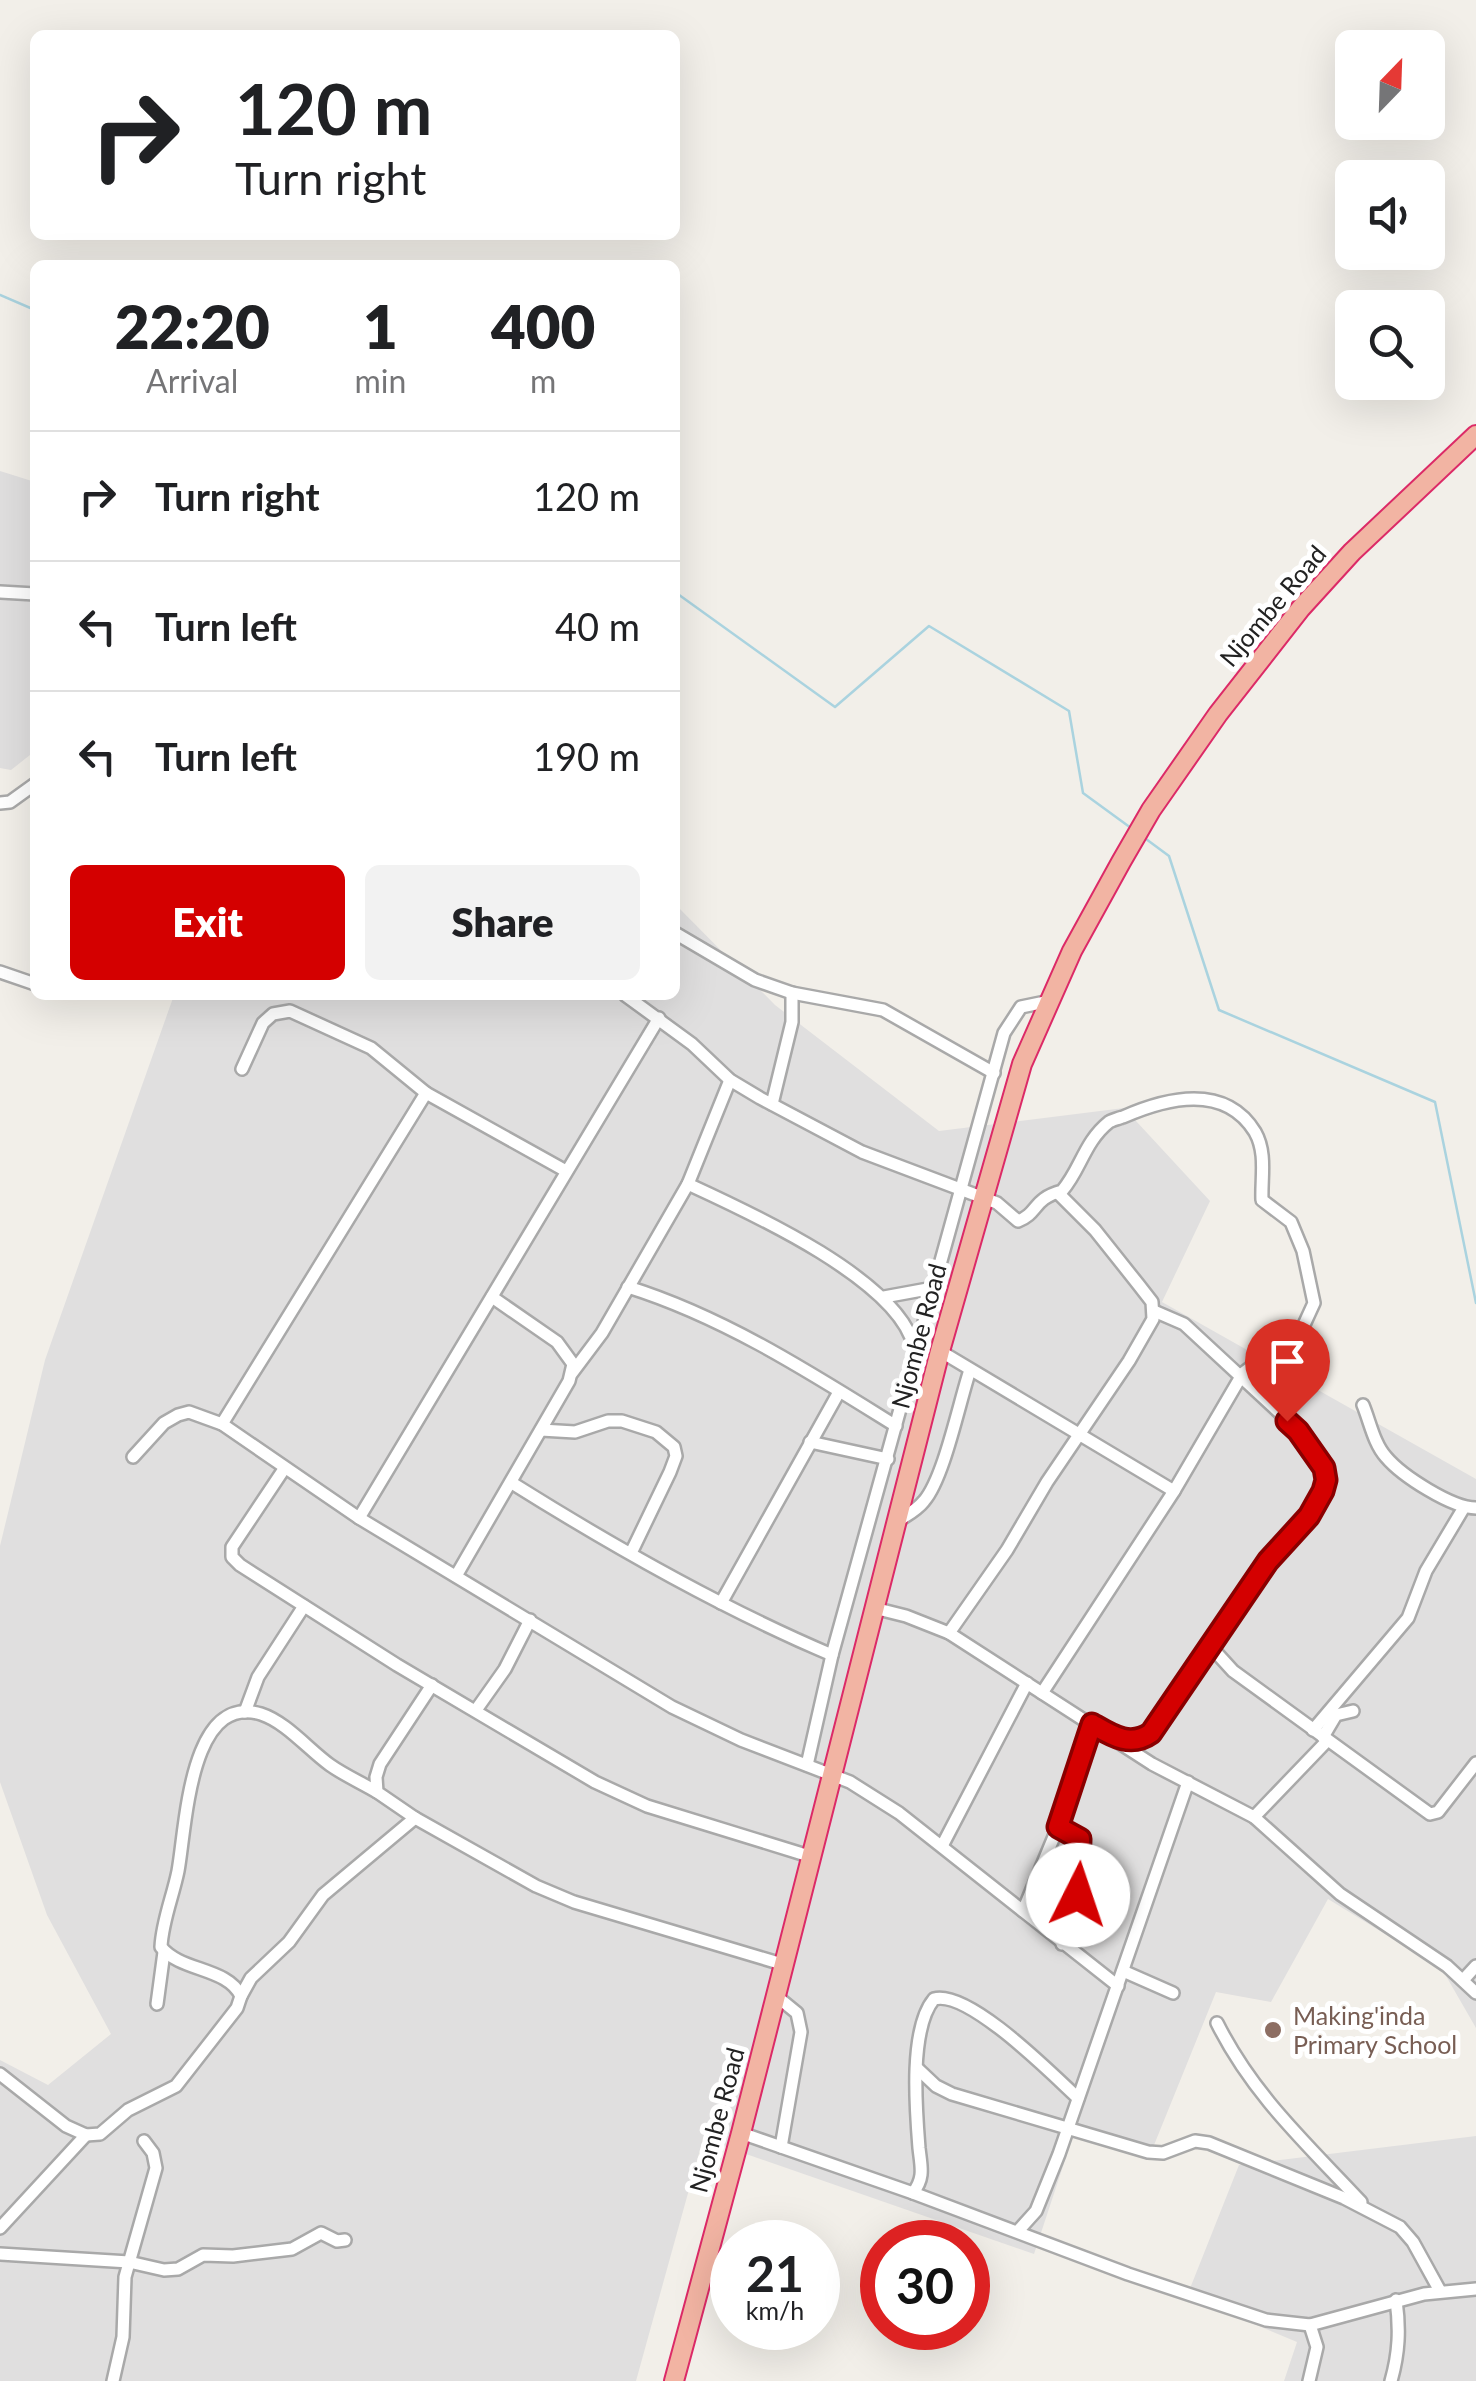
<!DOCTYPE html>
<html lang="en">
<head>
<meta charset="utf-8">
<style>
	:root { --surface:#fff; --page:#f2f2f2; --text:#202124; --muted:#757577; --line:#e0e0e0; --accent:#d40000 }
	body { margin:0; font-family:Lato,sans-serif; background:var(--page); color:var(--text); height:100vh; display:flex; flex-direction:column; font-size:38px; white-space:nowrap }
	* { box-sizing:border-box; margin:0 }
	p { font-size:32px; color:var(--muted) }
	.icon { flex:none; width:55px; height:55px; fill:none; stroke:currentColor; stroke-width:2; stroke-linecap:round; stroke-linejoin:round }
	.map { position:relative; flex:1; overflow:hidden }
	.panel { position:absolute; left:30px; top:260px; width:650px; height:740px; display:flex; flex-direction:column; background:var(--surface); border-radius:15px; box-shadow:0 10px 40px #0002 }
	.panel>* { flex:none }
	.hud { position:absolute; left:30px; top:30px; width:650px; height:210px; border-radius:15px; box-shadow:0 10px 40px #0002; background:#fff; color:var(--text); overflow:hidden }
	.needle { width:65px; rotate:23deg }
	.tools { position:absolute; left:1335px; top:30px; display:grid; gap:20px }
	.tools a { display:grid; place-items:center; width:110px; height:110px; border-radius:15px; background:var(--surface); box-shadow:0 10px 40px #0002; font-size:50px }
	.speed { position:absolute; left:710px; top:2220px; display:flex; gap:20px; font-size:50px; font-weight:700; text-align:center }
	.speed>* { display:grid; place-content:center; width:130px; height:130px; border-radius:50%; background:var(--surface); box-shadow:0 10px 40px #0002; line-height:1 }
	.speed small { font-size:25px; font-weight:400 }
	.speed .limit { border:15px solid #d22; background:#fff; color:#111 }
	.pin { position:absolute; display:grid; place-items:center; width:85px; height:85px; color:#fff; margin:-102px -42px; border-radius:50% 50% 50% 0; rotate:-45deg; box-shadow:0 0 10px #0007 }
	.pin .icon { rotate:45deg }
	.me { position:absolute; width:110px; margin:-55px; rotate:4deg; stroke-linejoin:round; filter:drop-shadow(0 0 8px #0008) }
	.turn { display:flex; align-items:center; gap:35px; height:210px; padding:0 40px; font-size:45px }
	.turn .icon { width:130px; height:130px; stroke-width:2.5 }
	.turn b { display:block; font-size:70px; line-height:85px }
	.eta { display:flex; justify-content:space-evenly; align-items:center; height:170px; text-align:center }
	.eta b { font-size:60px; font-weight:800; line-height:70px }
	.action { display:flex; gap:20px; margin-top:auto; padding:20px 40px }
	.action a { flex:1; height:115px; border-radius:15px; background:var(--accent); color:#fff; font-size:40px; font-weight:800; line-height:115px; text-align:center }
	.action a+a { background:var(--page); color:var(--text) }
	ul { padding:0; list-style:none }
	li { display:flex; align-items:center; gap:30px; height:130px; padding:0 40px; border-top:2px solid var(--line) }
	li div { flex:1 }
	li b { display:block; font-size:38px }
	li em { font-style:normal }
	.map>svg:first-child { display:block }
	.residential { fill:#e0dfdf }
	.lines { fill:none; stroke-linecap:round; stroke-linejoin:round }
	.stream { stroke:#aad3df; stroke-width:2.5 }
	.minor-casing { stroke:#a9a9a9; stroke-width:16 }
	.trunk-casing { stroke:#dc2a67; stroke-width:22 }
	.minor { stroke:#fff; stroke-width:11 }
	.trunk { stroke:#f2b4a3; stroke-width:18 }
	.route-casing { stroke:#8a0000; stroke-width:25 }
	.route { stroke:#d40000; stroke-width:18 }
	.education-dot { fill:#8d6e63; stroke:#fff; stroke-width:4 }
	.labels { text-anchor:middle; stroke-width:10; stroke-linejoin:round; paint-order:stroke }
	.street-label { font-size:25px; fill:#222; stroke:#fff }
	.education-label { font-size:25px; fill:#785e54; stroke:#fff; text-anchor:start }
</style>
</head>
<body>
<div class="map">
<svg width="1476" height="2381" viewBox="0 0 1476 2381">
	<rect width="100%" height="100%" fill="#f2efe9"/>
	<g class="residential">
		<polygon points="0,471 35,482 35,751 11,770 0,768"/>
		<polygon points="675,904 775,1005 939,1131 1124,1108 1210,1201 1162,1302 1476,1479 1476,2028 1442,1969 1328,1899 1271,2002 1216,1992 1150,2155 1074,2133 1034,2254 703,2139 636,2381 0,2381 0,2060 48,2085 111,2034 47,1915 0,1782 0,1546 45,1360 174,995 675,995"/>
		<polygon points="1476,2136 1476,2381 1284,2381 1297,2342 1187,2296 1239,2165"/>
	</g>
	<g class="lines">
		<g class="stream">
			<polyline points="0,295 35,310"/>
			<polyline points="675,592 835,707 929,626 1069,711 1083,793 1131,828"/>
			<polyline points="1146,839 1169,856 1219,1010 1435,1102 1476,1303"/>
		</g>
		<defs>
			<g id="minor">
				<polyline points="0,592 35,594"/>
				<polyline points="0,803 10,802 35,784"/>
				<polyline points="675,933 755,980 792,993 883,1010 994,1073"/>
				<polyline points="0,972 35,984"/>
				<path d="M625,995l67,49 38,36 30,18 102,54 135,51 21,18c21,-8 14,-22 44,-30 19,-22 22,-49 47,-69 1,-1 13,-5 14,-5 43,-19 102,-34 132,15 12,21 6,46 7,68l29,22 12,29 11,52 -11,24 -60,46 -69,118 -132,202"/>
				<polyline points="242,1069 263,1023 273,1014 290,1011 371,1048 426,1093"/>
				<polyline points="772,1104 792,1022 792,993"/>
				<path d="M688,1184c61,28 211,96 226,163"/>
				<path d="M628,1287c96,30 183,86 268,139"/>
				<polyline points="884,1297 933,1288"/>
				<polyline points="940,1351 1174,1491"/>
				<polyline points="572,1373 602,1333 688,1184 730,1080"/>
				<path d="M1363,1405c7,17 11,39 23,52 16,19 66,51 90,51"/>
				<polyline points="222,1424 426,1093 566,1171"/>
				<polyline points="541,1430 575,1432 608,1421 622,1421 656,1432 674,1447 676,1456 670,1472 631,1553"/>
				<polyline points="810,1442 888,1459"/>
				<polyline points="133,1457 164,1423 178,1415 189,1412 222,1424 359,1518 672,1707 741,1740 850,1782 899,1813 1118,1986"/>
				<polyline points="284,1469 232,1547 232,1557 240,1565 397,1665 595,1782 647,1806 809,1856"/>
				<path d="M512,1483c102,64 209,125 320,172"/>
				<polyline points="359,1518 659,1018"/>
				<path d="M898,1521c9,-6 19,-11 26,-20 20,-23 35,-98 46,-131"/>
				<polyline points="456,1576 569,1381 573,1364 557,1342 492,1297"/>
				<polyline points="721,1603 839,1392"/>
				<polyline points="874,1608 906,1616 949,1633 1152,1764 1254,1817 1340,1894 1447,1966 1476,1993"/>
				<polyline points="949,1633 1007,1550 1047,1482 1129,1361 1153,1319 1152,1302 1138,1284 1095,1230 1058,1193"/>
				<polyline points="1212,1648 1233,1671 1430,1814 1438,1812 1476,1763"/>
				<polyline points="432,1685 380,1764 376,1777 377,1792 415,1818 536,1886 574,1902 782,1964"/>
				<polyline points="476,1710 505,1669 530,1620"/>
				<polyline points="245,1712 258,1677 304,1606"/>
				<polyline points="1313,1730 1408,1618 1426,1571 1463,1509"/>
				<polyline points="1323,1737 1336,1715 1353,1711"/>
				<polyline points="1117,1739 1140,1739 1151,1733 1268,1561 1309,1516 1323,1491 1327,1474 1294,1426 1184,1324 1154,1311"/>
				<polyline points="807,1765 832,1655 1004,1033 1021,1007 1050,1001"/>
				<polyline points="1254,1817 1327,1741"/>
				<polyline points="1058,1827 1080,1839 1081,1856 1076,1891 1090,1920 1088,1927 1062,1944"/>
				<polyline points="942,1846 1027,1683"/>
				<polyline points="1023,1911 1058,1827 1091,1724"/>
				<polyline points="1123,1971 1173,1993"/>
				<polyline points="1464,1979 1476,1966"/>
				<polyline points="775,1995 797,2013 801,2032 781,2147"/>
				<polyline points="241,1996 251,1978 289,1942 323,1895 415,1818"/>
				<polyline points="157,2004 164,1952"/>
				<path d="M1217,2023c36,72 89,120 144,179"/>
				<polyline points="918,2069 936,2086 952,2094 1148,2152 1163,2153 1195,2141 1209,2143 1344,2198 1400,2227 1413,2242 1440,2291"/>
				<path d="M0,2074l66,52 20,9 14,-1 28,-24 48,-24 61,-78 4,-12c-14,-29 -60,-24 -80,-49 1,-25 12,-51 17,-76 8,-43 11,-179 83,-157 25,8 48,36 69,51 14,10 32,18 47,27"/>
				<polyline points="741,2133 913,2193 1128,2274 1266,2320 1310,2325 1424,2294 1476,2289"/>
				<path d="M913,2193c12,-16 8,-26 6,-45 -3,-38 -10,-119 15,-149 34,-10 118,75 144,99"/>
				<polyline points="0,2228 86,2135"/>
				<polyline points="1018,2231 1036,2211 1059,2154 1188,1782"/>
				<polyline points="0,2254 129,2262 164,2270 178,2269 203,2255 233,2256 292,2249 321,2233 337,2241 345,2240"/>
				<polyline points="113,2381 123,2337 125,2277 156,2168 153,2153 144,2141"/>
				<polyline points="1309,2381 1317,2347 1310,2325"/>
				<path d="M1391,2381c8,-28 9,-52 5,-81"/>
			</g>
			<polyline id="trunk" points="674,2381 741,2133 940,1351 1022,1064 1072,951 1121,862 1151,810 1218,714 1301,608 1352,552 1476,435"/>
		</defs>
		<use href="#minor" class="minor-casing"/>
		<use href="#trunk" class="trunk-casing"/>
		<use href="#minor" class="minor"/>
		<use href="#trunk" class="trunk"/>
	</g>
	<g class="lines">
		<defs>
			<path id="route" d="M1078,1895l2,-56 -22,-12 34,-103c19,11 38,24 59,9l117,-172 41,-45 14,-25 3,-11 -2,-12 -26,-37 -11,-10"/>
		</defs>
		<use href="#route" class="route-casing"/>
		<use href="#route" class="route"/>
	</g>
	<circle class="education-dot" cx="1273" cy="2030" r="10"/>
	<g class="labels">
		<g class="street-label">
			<text transform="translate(1273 606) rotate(-50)" y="9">Njombe Road</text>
			<text transform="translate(919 1336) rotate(-75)" y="9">Njombe Road</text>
			<text transform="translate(717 2120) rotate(-75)" y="9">Njombe Road</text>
		</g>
		<g class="education-label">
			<text x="1293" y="2025">Making'inda<tspan x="1293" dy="29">Primary School</tspan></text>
		</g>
	</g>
</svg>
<div class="tools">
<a><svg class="needle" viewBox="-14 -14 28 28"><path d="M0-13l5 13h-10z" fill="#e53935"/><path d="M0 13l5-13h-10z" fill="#757577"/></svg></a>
<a><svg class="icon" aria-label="sound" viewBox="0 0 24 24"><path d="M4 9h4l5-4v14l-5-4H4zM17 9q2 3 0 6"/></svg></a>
<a><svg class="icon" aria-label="search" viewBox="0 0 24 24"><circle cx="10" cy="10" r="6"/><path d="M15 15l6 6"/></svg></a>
</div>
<div class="speed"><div>21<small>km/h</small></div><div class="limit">30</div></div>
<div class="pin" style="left:1287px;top:1421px;background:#d93025"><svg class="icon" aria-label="arrive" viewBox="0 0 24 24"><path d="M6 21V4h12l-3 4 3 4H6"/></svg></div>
<svg class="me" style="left:1078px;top:1895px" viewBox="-20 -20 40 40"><circle r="19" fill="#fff"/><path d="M0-13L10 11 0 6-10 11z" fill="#d40000"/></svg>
<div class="hud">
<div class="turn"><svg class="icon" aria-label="right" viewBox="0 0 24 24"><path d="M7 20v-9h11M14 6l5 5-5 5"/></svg><div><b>120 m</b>Turn right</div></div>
</div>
<section class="panel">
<div class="eta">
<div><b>22:20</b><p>Arrival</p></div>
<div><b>1</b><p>min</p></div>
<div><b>400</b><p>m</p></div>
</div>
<ul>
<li><svg class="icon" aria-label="right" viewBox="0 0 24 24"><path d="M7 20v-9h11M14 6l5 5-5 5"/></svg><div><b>Turn right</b></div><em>120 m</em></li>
<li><svg class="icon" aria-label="left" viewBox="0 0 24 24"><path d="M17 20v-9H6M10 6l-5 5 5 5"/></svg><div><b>Turn left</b></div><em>40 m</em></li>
<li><svg class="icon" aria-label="left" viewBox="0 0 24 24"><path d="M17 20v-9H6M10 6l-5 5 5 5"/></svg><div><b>Turn left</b></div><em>190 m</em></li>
</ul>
<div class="action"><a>Exit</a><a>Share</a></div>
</section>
</div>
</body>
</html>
